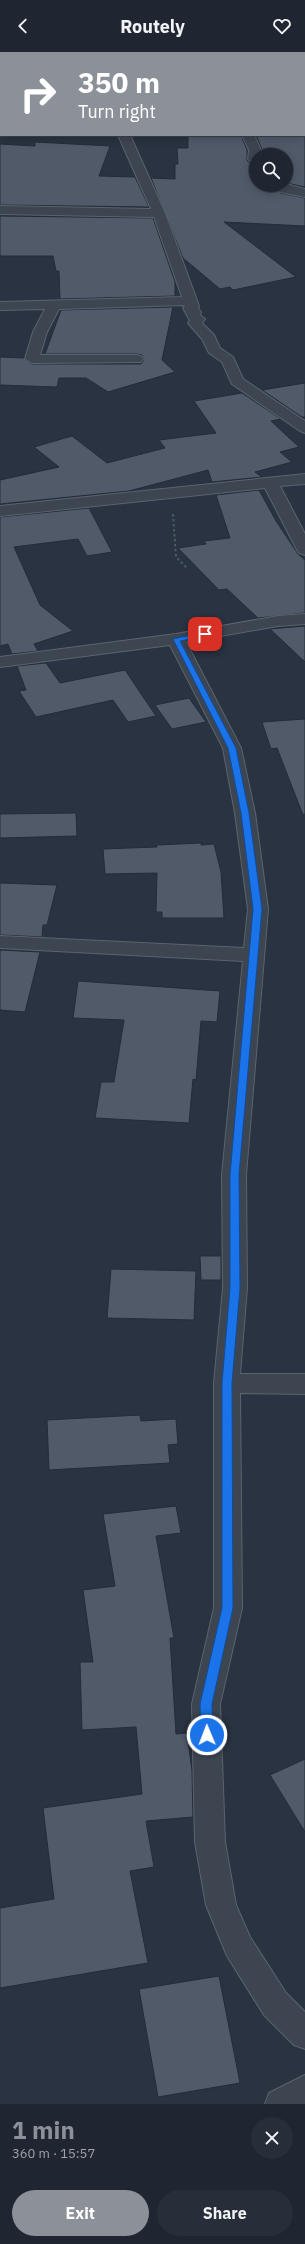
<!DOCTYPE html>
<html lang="en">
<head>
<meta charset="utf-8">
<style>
	:root { --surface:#1f2631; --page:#272e39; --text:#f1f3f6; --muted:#a1a5ab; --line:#3c434d; --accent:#8c9099 }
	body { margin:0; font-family:"IBM Plex Sans",sans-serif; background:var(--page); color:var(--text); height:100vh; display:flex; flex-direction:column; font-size:15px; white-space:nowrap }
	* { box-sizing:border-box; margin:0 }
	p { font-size:13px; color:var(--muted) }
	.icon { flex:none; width:22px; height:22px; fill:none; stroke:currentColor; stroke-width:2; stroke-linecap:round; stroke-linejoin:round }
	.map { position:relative; height:2052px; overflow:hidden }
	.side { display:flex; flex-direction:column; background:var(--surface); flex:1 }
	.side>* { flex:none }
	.hud { position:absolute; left:0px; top:0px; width:305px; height:84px; box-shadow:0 2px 10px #0003,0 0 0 1px var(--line); background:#8c9099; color:#fff; overflow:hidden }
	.tools { position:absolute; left:249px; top:96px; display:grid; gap:8px }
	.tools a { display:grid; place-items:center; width:44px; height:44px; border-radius:50%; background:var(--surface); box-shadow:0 2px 10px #0003,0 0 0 1px var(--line); font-size:20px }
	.pin { position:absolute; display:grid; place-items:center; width:34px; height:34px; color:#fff; margin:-17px; border-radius:8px; box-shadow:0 2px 6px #0006 }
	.me { position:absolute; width:44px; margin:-22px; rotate:359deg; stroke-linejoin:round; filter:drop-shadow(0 0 3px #0008) }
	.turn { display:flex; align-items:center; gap:14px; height:84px; padding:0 12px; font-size:18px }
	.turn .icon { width:52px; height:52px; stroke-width:2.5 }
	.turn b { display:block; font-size:28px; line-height:34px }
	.round { display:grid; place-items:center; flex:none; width:42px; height:42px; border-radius:21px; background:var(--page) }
	.summary { display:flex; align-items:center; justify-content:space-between; height:68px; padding:0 12px }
	h1 { font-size:24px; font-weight:700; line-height:30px; color:var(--accent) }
	.action { display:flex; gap:8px; margin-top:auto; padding:8px 12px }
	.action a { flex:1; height:46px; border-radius:24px; background:var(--accent); color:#fff; font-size:16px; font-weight:700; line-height:46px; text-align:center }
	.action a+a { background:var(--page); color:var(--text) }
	header { display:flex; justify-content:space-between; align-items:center; height:52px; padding:0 12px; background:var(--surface); font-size:18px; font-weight:700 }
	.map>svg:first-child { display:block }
	.building { fill:#505a69; stroke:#242c38 }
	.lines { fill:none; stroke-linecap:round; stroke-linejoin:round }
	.minor-casing { stroke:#5b636e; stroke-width:2 }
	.path { stroke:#4b5d61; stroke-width:2; stroke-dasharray:2.5 2.5; stroke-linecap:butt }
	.minor { fill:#3d4551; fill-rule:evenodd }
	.route { fill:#1a73e8; stroke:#114b97 }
</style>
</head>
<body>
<header><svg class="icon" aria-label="back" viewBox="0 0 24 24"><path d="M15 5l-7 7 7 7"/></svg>Routely<svg class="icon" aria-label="heart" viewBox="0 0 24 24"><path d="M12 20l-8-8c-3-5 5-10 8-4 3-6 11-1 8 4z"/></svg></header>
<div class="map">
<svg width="305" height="2052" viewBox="0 0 305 2052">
	<rect width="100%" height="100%" fill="#293341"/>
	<g class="building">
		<polygon points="188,83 241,83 247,98 247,108 251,113 256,114 256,133 272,133 280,141 305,146 305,174 224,170 296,225 233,238 230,235 220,237 183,206 151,126 175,127 175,112 178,112 177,96 188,96"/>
		<polygon points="256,83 305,83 305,135 286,131 286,103 262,103 262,97"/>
		<polygon points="35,90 110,94 99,124 135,125 149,155 0,153 0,92 35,94"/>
		<polygon points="0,164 153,166 175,230 175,244 60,247 59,219 56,219 53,204 0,204"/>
		<polygon points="173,255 162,308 175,320 108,340 86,326 59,326 57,335 0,333 0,305 24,306 32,312 141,312 144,308 142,303 136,302 45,302 61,258"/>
		<polygon points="305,331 305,365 302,365 262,338"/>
		<polygon points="242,341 281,367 271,369 299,395 280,400 292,410 255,420 262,425 212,430 208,418 129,439 0,452 0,428 59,415 34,395 72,384 107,411 165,396 159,388 216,381 194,349"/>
		<polygon points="259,438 276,469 298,502 305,508 305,561 258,566 227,537 219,538 178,496 206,492 204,489 230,486 216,443"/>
		<polygon points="89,456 112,500 87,504 78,487 14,495 40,553 73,579 34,592 38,599 12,602 8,592 0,594 0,465"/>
		<polygon points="305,574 305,610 270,577"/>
		<polygon points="46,611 60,631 125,618 156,664 128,670 113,648 36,665 19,639 26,638 17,614"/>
		<polygon points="189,646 206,670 172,677 155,653"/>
		<polygon points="305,667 305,762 303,763 277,696 271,697 262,670"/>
		<polygon points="76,761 77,784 0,786 0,762"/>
		<polygon points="201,791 201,793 214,792 221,820 224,866 162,866 162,860 156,860 157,821 105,822 103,797 157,795 157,793"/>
		<polygon points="0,831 57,833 47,873 43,873 42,885 0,883"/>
		<polygon points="0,898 40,900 25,960 0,958"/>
		<polygon points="78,929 220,939 217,970 201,969 196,1028 193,1027 189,1071 95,1066 101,1030 114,1030 124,968 73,966"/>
		<polygon points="200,1204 221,1204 221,1228 201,1228"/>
		<polygon points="111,1217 196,1219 194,1268 107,1266"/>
		<polygon points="140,1363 141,1369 176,1367 178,1392 168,1393 170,1411 49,1418 47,1368"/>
		<polygon points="176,1454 181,1481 156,1484 174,1586 170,1586 176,1682 187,1681 192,1719 193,1765 146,1769 154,1815 130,1819 148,1911 0,1936 0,1856 54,1847 43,1756 142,1742 136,1675 82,1678 80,1610 93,1610 83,1538 115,1534 103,1462"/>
		<polygon points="305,1707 305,1780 270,1723"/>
		<polygon points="219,1924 240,2031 158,2045 139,1937"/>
	</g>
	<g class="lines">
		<defs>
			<g id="minor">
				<rect x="95" y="0" width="12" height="1"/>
				<rect x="0" y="6" width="1" height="6"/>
				<rect x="304" y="58" width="1" height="8"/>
				<rect x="0" y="73" width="1" height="8"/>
				<polygon points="118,83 130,83 165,161 199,254 198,256 201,260 200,263 205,267 202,271 214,283 220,296 233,305 243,327 305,369 305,381 300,379 232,332 222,310 209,301 202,287 188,271 190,269 183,256 185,253 59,257 47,280 40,303 136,303 141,304 143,307 141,310 32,311 25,307 33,280 45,257 0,258 0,250 182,245 154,165 0,162 0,154 151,157"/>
				<polygon points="242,83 254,83 261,98 261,103 256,103 256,113 252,112 248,107 249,98"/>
				<polygon points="286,132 305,137 305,145 280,140 273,133"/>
				<polygon points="305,422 305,432 280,434 305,482 305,503 299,501 297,498 265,436 0,464 0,454"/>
				<polygon points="305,562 305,572 278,574 186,590 241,696 255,761 268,857 246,1123 247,1236 240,1322 305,1322 305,1342 240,1341 242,1556 220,1652 225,1790 236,1853 250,1885 286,1941 305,1960 305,1997 294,1993 264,1963 227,1904 206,1853 195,1790 192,1652 214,1556 214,1331 223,1236 222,1123 243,909 0,896 0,884 244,896 248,857 235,761 223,696 170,593 0,615 0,605 176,582 278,564"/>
				<polygon points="305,2023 305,2052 265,2052 269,2041"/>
			</g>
		</defs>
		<use href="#minor" class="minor-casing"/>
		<polyline class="path" points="173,462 176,505 188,517"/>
		<use href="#minor" class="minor"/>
	</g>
	<polygon class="route" points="205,580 209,582 208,584 180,589 236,696 249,761 262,857 239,1123 240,1236 232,1331 233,1556 212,1652 213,1683 211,1687 203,1687 201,1683 200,1652 222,1556 222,1331 230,1236 230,1123 253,857 241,761 228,696 173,587"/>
</svg>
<div class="tools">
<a><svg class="icon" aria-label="search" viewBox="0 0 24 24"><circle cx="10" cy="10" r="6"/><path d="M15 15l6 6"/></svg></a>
</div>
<div class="pin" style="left:205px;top:582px;background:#d93025"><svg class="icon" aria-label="arrive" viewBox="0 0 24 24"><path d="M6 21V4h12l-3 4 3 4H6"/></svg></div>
<svg class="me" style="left:207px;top:1683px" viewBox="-20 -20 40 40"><circle r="17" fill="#1a73e8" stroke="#fff" stroke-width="3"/><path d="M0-11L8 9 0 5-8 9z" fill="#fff"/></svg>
<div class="hud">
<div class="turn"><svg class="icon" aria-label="right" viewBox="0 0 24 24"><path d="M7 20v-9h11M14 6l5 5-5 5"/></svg><div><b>350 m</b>Turn right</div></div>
</div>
</div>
<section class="side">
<div class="summary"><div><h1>1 min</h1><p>360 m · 15:57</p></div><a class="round"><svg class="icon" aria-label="close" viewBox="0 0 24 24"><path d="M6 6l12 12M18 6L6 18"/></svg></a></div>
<div class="action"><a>Exit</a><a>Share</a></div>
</section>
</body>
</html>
